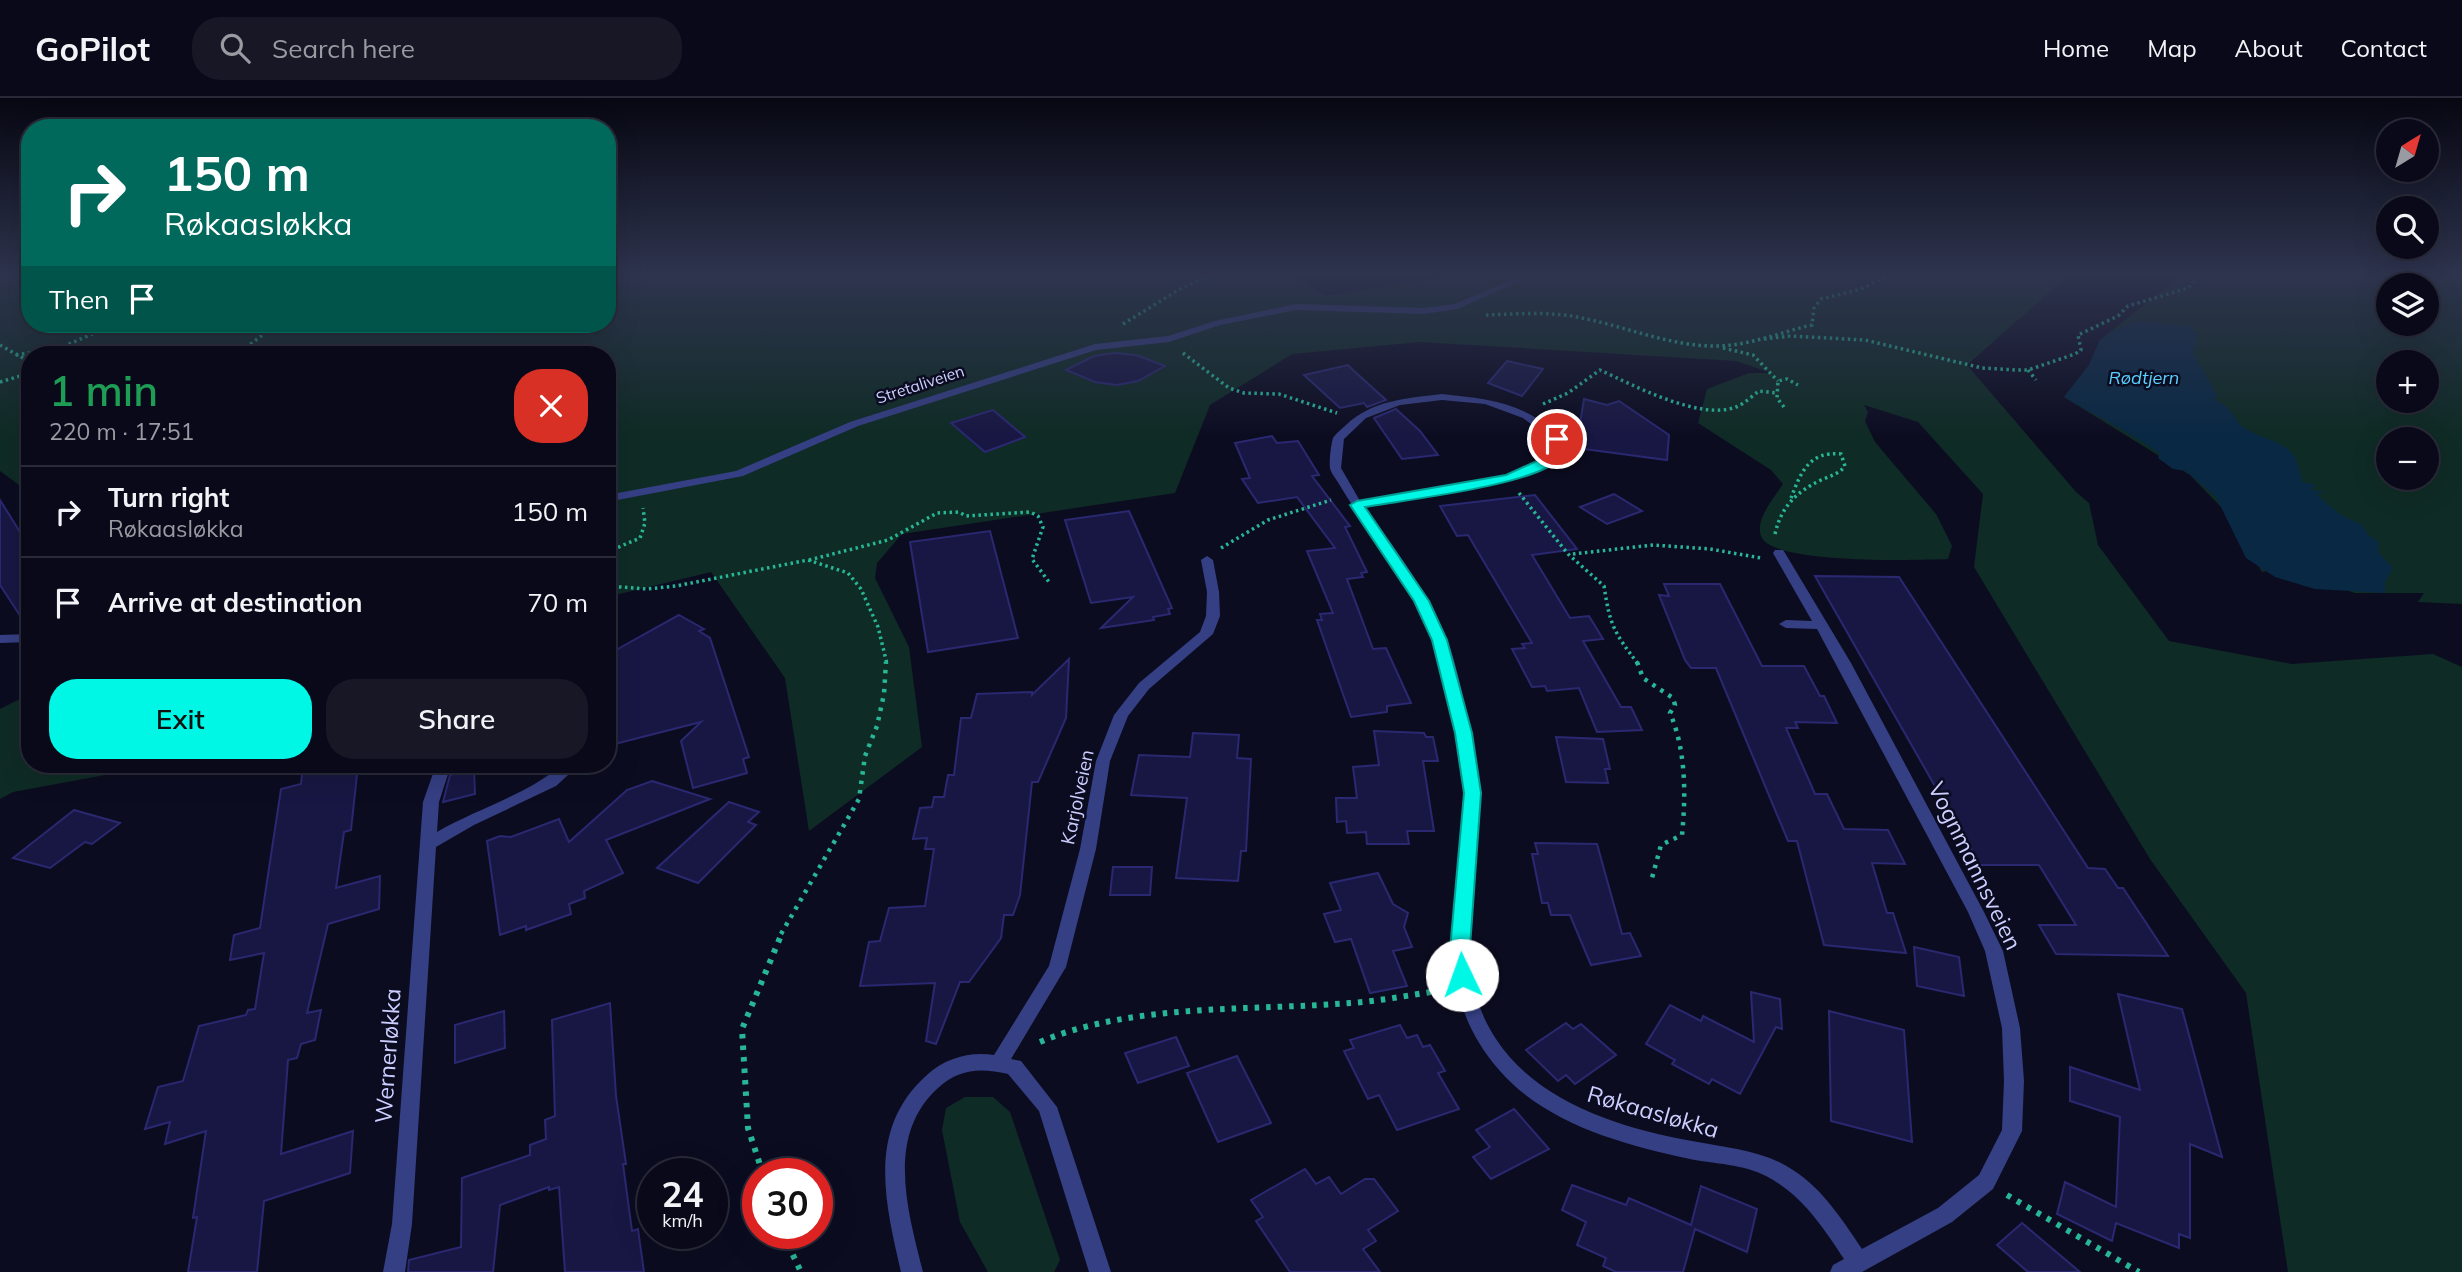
<!DOCTYPE html>
<html lang="en">
<head>
<meta charset="utf-8">
<style>
	:root { --surface:#090919; --page:#171726; --text:#f1f3f6; --muted:#999aa2; --line:#292a38; --accent:#00f7e5 }
	body { margin:0; font-family:Mulish,sans-serif; background:var(--page); color:var(--text); height:100vh; display:flex; flex-direction:column; font-size:26px; white-space:nowrap }
	* { box-sizing:border-box; margin:0 }
	p { font-size:23px; color:var(--muted) }
	.icon { flex:none; width:38px; height:38px; fill:none; stroke:currentColor; stroke-width:2; stroke-linecap:round; stroke-linejoin:round }
	.map { position:relative; flex:1; overflow:hidden }
	.details { position:absolute; left:21px; top:248px; width:595px; height:427px; display:flex; flex-direction:column; background:var(--surface); border-radius:28px; box-shadow:0 7px 28px #0002,0 0 0 2px var(--line) }
	.details>* { flex:none }
	.banner { position:absolute; left:21px; top:21px; width:595px; height:214px; border-radius:28px; box-shadow:0 7px 28px #0002,0 0 0 2px var(--line); background:#00695c; color:#fff; overflow:hidden }
	.needle { width:46px; rotate:37deg }
	.controls { position:absolute; left:2376px; top:21px; display:grid; gap:14px }
	.controls a { display:grid; place-items:center; width:63px; height:63px; border-radius:50%; background:var(--surface); box-shadow:0 7px 28px #0002,0 0 0 2px var(--line); font-size:35px }
	.speed { position:absolute; left:637px; top:1060px; display:flex; gap:14px; font-size:35px; font-weight:700; text-align:center }
	.speed>* { display:grid; place-content:center; width:91px; height:91px; border-radius:50%; background:var(--surface); box-shadow:0 7px 28px #0002,0 0 0 2px var(--line); line-height:1 }
	.speed small { font-size:18px; font-weight:400 }
	.speed .limit { border:10px solid #d22; background:#fff; color:#111 }
	.pin { position:absolute; display:grid; place-items:center; width:60px; height:60px; color:#fff; margin:-30px; border:4px solid #fff; border-radius:50%; box-shadow:0 2px 7px #0007 }
	.me { position:absolute; width:77px; margin:-38px; rotate:357deg; stroke-linejoin:round; filter:drop-shadow(0 0 5px #0008) }
	.turn { display:flex; align-items:center; gap:24px; height:147px; padding:0 28px; font-size:32px }
	.turn .icon { width:91px; height:91px; stroke-width:2.5 }
	.turn b { display:block; font-size:49px; line-height:60px }
	.then { display:flex; align-items:center; height:66px; padding:0 28px; background:#0003; gap:14px; font-size:26px }
	.round { display:grid; place-items:center; flex:none; width:74px; height:74px; border-radius:28px; background:var(--page) }
	.summary { display:flex; align-items:center; justify-content:space-between; height:119px; padding:0 28px }
	h1 { font-size:42px; font-weight:600; line-height:52px; color:#1e9e55 }
	.cta { display:flex; gap:14px; margin-top:auto; padding:14px 28px }
	.cta a { flex:1; height:80px; border-radius:28px; background:var(--accent); color:#111; font-size:28px; font-weight:600; line-height:80px; text-align:center }
	.cta a+a { background:var(--page); color:var(--text) }
	ul { padding:0; list-style:none }
	li { display:flex; align-items:center; gap:21px; height:91px; padding:0 28px; border-top:2px solid var(--line) }
	li div { flex:1 }
	li b { display:block; font-size:26px }
	li em { font-style:normal }
	header { display:flex; align-items:center; gap:42px; box-sizing:border-box; height:98px; padding:0 35px; background:var(--surface); border-bottom:2px solid var(--line) }
	header strong { font-size:33px }
	nav { display:flex; gap:38px; margin-inline-start:auto; font-size:24px }
	.search { width:490px; height:63px; background:var(--page); display:flex; align-items:center; gap:18px; box-sizing:border-box; padding:0 24px; border-radius:28px; color:var(--muted); font-size:26px }
	.map>svg:first-child { display:block }
	.green { fill:#0f2b25; fill-rule:evenodd }
	.water { fill:#092843 }
	.building { fill:#181743; stroke:#2a2870; stroke-width:2 }
	.lines { fill:none; stroke-linecap:round; stroke-linejoin:round }
	.path-far2 { stroke:#28b796; stroke-width:3.5; stroke-dasharray:2.5 3.5; stroke-linecap:butt }
	.path-far1 { stroke:#28b796; stroke-width:4.5; stroke-dasharray:3.5 6; stroke-linecap:butt }
	.path { stroke:#28b796; stroke-width:6; stroke-dasharray:4.5 7; stroke-linecap:butt }
	.minor { fill:#353f83; fill-rule:evenodd }
	.route { fill:#00f7e5; stroke:#00a195; stroke-width:2 }
	.labels { text-anchor:middle; stroke-width:5; stroke-linejoin:round; paint-order:stroke }
	.far-street-label { font-size:16px; fill:#cccfff; stroke:#0c0c21 }
	.far-water-label { font-size:18px; font-style:italic; fill:#5ad0ff; stroke:#0c0c21 }
	.street-label { font-size:19px; fill:#cccfff; stroke:#0c0c21 }
	.near-street-label { font-size:23px; fill:#cccfff; stroke:#0c0c21 }
</style>
</head>
<body>
<header>
<strong>GoPilot</strong>
<div class="search"><svg class="icon" aria-label="search" viewBox="0 0 24 24"><circle cx="10" cy="10" r="6"/><path d="M15 15l6 6"/></svg>Search here</div>
<nav><a>Home</a><a>Map</a><a>About</a><a>Contact</a></nav>
</header>
<div class="map">
<svg width="2462" height="1174" viewBox="0 0 2462 1174">
	<rect width="100%" height="100%" fill="#0c0c21"/>
	<g class="green">
		<path d="M0,175h30v51h577v-51h680l40,23 142,-23h602l-104,92 109,127 13,11 9,42 71,96 123,23 141,-10 29,13v605h-174l-42,-279 -96,-134 -176,-292 9,-73 -65,-72 -54,-17 4,7 -3,9 10,21 61,72 16,32 -4,13c-29,1 -177,6 -187,-23 -6,-17 13,-38 22,-52l-12,-14 -73,-47 9,-34 42,-16h22l-35,-12 -316,-19 -128,12 -82,51 -35,88 -273,41 -25,29 -2,15 34,69 13,100 -113,84 -24,-153 -74,-106 -104,25v-242h-577v138l-30,-22z"/>
		<path d="M2184,175h278v331l-44,-2 6,-9h-69l-74,-24 -19,3 -41,-65 -31,-32 -126,-78 25,-32 11,-25zM2389,187h38v39h-38zM2389,264h38v39h-38zM2389,341h38v39h-38z"/>
		<polygon points="30,596 30,667 128,667 105,677 13,694 0,701 0,611"/>
		<polygon points="965,999 993,999 1010,1014 1060,1162 1054,1174 988,1174 960,1124 942,1032 946,1010"/>
	</g>
	<path class="water" d="M2138,223l53,5 6,9 -4,18 25,44 -5,2c25,11 18,22 35,31 31,17 47,9 54,52l15,3 -7,4 16,4 -10,1 25,21 21,10 6,10 11,7 -1,10 15,16 -8,14v11l-70,-4 -40,-12 -29,-19 -30,-61 -30,-26 -13,-2 -15,-11 2,-4c-30,-22 -64,-38 -96,-57l25,-32 11,-25 16,-11z"/>
	<g class="building">
		<polygon points="1115,255 1136,257 1165,268 1138,283 1117,287 1095,284 1066,272 1094,258"/>
		<polygon points="1507,263 1543,271 1522,298 1488,285"/>
		<polygon points="1348,267 1353,272 1386,302 1367,309 1364,305 1340,310 1304,277"/>
		<polygon points="1584,301 1607,307 1619,303 1669,337 1667,362 1576,350"/>
		<polygon points="1396,311 1420,333 1438,357 1402,361 1374,320"/>
		<polygon points="993,312 1025,339 985,354 951,325"/>
		<polygon points="1272,338 1277,345 1298,343 1319,377 1312,378 1350,428 1345,429 1367,474 1361,475 1363,479 1347,481 1373,551 1386,550 1411,605 1387,608 1387,614 1351,619 1317,522 1322,522 1320,516 1333,515 1307,453 1335,450 1297,399 1258,405 1242,381 1250,380 1235,345"/>
		<polygon points="1614,396 1642,413 1607,426 1580,409"/>
		<polygon points="1535,397 1577,451 1532,457 1570,520 1589,518 1603,541 1583,543 1621,609 1631,609 1642,632 1597,634 1579,590 1547,593 1545,588 1532,589 1512,551 1525,550 1522,546 1532,545 1468,437 1457,438 1440,408"/>
		<polygon points="0,402 30,450 30,533 0,487"/>
		<polygon points="1129,413 1172,510 1168,511 1170,516 1153,519 1154,522 1101,530 1133,499 1091,505 1065,422"/>
		<polygon points="990,433 1018,540 928,554 910,444"/>
		<polygon points="1815,478 1899,479 2088,770 2105,771 2118,790 2123,790 2168,858 2056,856 2039,827 2076,827 2039,767 1980,767"/>
		<polygon points="1664,486 1720,486 1762,568 1804,568 1820,598 1824,598 1837,625 1795,624 1798,630 1786,630 1815,696 1827,696 1844,731 1888,732 1905,766 1872,765 1887,815 1893,815 1906,855 1824,847 1797,743 1788,743 1716,570 1691,570 1685,562 1659,497 1669,498"/>
		<polygon points="679,517 704,531 699,533 710,540 749,659 743,661 747,675 693,690 681,643 701,624 607,648 607,557"/>
		<polygon points="1069,561 1066,620 1038,684 1032,684 1020,797 1013,817 1004,817 1001,840 969,884 960,884 936,946 926,943 935,885 860,888 869,844 880,843 889,810 925,808 934,751 925,751 927,740 913,741 920,710 932,709 934,699 944,699 948,677 954,677 961,620 971,620 977,596 1032,594 1032,597"/>
		<polygon points="1374,633 1424,635 1426,639 1433,639 1438,663 1423,663 1434,733 1407,733 1409,746 1367,746 1366,734 1347,735 1346,723 1337,724 1336,700 1357,700 1353,669 1379,667"/>
		<polygon points="1193,635 1239,637 1237,660 1251,661 1246,753 1241,753 1238,783 1176,780 1187,700 1131,697 1139,657 1190,659"/>
		<polygon points="1556,639 1603,641 1610,671 1605,671 1608,685 1566,684"/>
		<polygon points="303,667 358,667 351,732 344,734 336,790 380,778 379,811 328,826 307,915 321,912 315,942 301,946 297,960 288,962 281,1056 353,1033 350,1075 264,1103 257,1174 188,1174 197,1119 193,1120 206,1033 165,1046 170,1024 145,1031 158,989 183,983 199,928 246,917 248,912 255,911 264,855 230,862 234,837 260,830 281,691 301,686"/>
		<polygon points="474,671 475,696 443,704 450,677"/>
		<polygon points="652,683 710,701 606,742 623,775 584,793 585,800 569,806 571,816 526,832 526,828 500,837 487,743 500,738 511,739 559,721 569,744 627,692"/>
		<polygon points="729,704 759,714 748,724 756,727 698,785 657,770"/>
		<polygon points="74,712 120,725 92,746 85,744 50,770 13,760"/>
		<polygon points="1535,745 1597,746 1622,836 1630,835 1641,858 1591,867 1570,817 1551,817 1548,805 1542,805 1532,756 1538,756"/>
		<polygon points="1113,769 1152,769 1150,797 1110,797"/>
		<polygon points="1378,775 1393,806 1408,815 1404,829 1412,849 1393,853 1407,888 1370,895 1351,841 1335,844 1324,816 1341,812 1330,785"/>
		<polygon points="1914,849 1959,859 1964,898 1917,888"/>
		<polygon points="1751,894 1780,901 1782,931 1776,929 1740,996 1712,981 1709,986 1672,966 1675,962 1646,946 1670,907 1701,923 1703,918 1754,944"/>
		<polygon points="2118,896 2182,911 2222,1059 2190,1046 2190,1140 2179,1136 2179,1150 2116,1125 2112,1143 2057,1116 2065,1084 2116,1109 2120,1019 2070,1003 2070,969 2140,992"/>
		<polygon points="610,905 616,998 626,1066 623,1066 632,1133 638,1131 644,1174 565,1174 559,1089 549,1092 549,1089 500,1107 493,1174 408,1174 409,1162 461,1149 462,1080 530,1057 530,1047 546,1041 545,1022 555,1018 552,922"/>
		<polygon points="504,913 505,950 455,965 455,927"/>
		<polygon points="1829,913 1904,932 1912,1044 1831,1023"/>
		<polygon points="1566,925 1573,931 1581,926 1616,957 1575,986 1566,977 1558,983 1526,952"/>
		<polygon points="1400,927 1407,940 1417,937 1423,949 1430,947 1445,973 1438,975 1459,1011 1397,1032 1379,997 1368,1001 1344,953 1354,950 1350,942"/>
		<polygon points="1176,939 1189,968 1138,985 1125,955"/>
		<polygon points="1237,958 1271,1025 1218,1044 1187,975"/>
		<polygon points="1514,1011 1549,1051 1491,1081 1473,1059 1490,1049 1476,1032"/>
		<polygon points="1305,1071 1316,1086 1329,1079 1341,1096 1365,1081 1374,1081 1398,1113 1368,1132 1376,1143 1363,1151 1380,1174 1290,1174 1256,1123 1263,1119 1251,1102"/>
		<polygon points="1572,1087 1626,1107 1629,1100 1691,1127 1701,1088 1757,1111 1747,1154 1695,1131 1683,1174 1616,1174 1603,1168 1606,1160 1577,1147 1586,1124 1562,1112"/>
		<polygon points="2022,1125 2080,1174 2028,1174 1997,1147"/>
	</g>
	<g class="lines">
		<g class="path-far2">
			<path d="M1486,217c32,-1 65,-4 96,3 45,9 90,29 137,28 32,-1 62,-14 93,-21l2,-17 7,-9 37,-9 36,-17"/>
			<polyline points="1123,226 1180,191 1217,175"/>
			<polyline points="1764,241 1790,238 1865,242 1982,270 2017,272 2028,272 2075,256 2081,252 2078,237 2118,218 2128,208 2188,190 2202,175"/>
			<polyline points="0,247 30,264"/>
			<polyline points="1723,250 1753,257 1778,283"/>
			<polyline points="1183,255 1229,290 1244,295 1279,296 1337,315"/>
			<polyline points="16,257 60,250 115,226"/>
			<polyline points="236,257 277,226"/>
			<polyline points="2028,272 2036,282"/>
			<polyline points="0,284 30,275"/>
			<path d="M1543,306l25,-11 32,-23c33,15 100,51 136,37 8,-3 16,-11 23,-16l19,2"/>
			<polyline points="1784,309 1777,300 1778,283 1787,281 1798,287"/>
			<path d="M1519,395l49,61 36,32c6,40 10,46 34,78"/>
			<path d="M1775,436c6,-27 21,-42 46,-54 9,-4 18,-6 24,-14l-4,-12c-32,-3 -40,18 -50,44"/>
			<polyline points="1221,450 1268,422 1331,402"/>
			<polyline points="607,454 640,440 645,425 643,410"/>
			<polyline points="1573,456 1653,447 1710,451 1761,460"/>
			<polyline points="809,462 888,442 937,415 959,414 966,418 1030,414 1038,418 1043,429 1032,461 1049,484"/>
			<polyline points="607,488 647,491 676,488 808,462 848,475 861,491 878,529 887,566"/>
		</g>
		<g class="path-far1">
			<path d="M1637,564l6,16 30,20 2,7 -5,8c16,37 16,82 12,122l-21,10 -9,33"/>
			<polyline points="781,836 859,701 865,658 877,628 884,596 886,564"/>
		</g>
		<g class="path">
			<path d="M1040,944c92,-39 211,-31 310,-39 32,-2 64,-9 95,-13"/>
			<polyline points="763,1076 748,1030 742,931 782,835"/>
			<polyline points="2007,1097 2139,1174"/>
			<polyline points="783,1136 801,1174"/>
		</g>
		<g class="minor">
			<polygon points="1528,175 1539,175 1457,211 1424,216 1296,212 1220,227 1169,244 1096,252 858,328 743,378 607,404 607,397 736,373 850,324 1095,246 1168,238 1215,223 1296,206 1424,210 1455,206"/>
			<path d="M1442,296c37,4 74,7 104,31 14,11 22,17 12,35l-49,21 -144,26c29,41 61,82 81,130 9,22 14,47 19,71 6,25 13,52 14,78 5,84 -34,177 17,253 42,64 125,89 196,102 35,7 71,9 101,29 30,19 50,51 69,79l76,-41 41,-33 23,-45 2,-49 -2,-53 -17,-77 -17,-39 -151,-283 -31,-1 -7,-4 7,-4 26,1 -39,-68 2,-3h8l2,3 66,110 133,249 19,39 17,77 4,53 -2,50 -29,58 -41,33 -90,50h-32l3,-7 11,-6c-21,-32 -43,-65 -78,-83 -23,-12 -51,-12 -76,-17 -66,-14 -144,-35 -190,-88 -77,-87 -36,-176 -36,-278 0,-34 -9,-68 -17,-101 -11,-52 -31,-94 -61,-138 -16,-23 -33,-46 -47,-70 -3,-5 -8,-11 -9,-16 -1,-6 1,-24 3,-30 3,-5 9,-9 13,-13 26,-25 62,-27 96,-31zM1442,302l43,4 38,14 29,22 1,8 -4,8 -43,19 -146,26 -19,-33 3,-29 22,-21 34,-13z"/>
			<path d="M1207,458l6,4 6,32 1,24 -7,18 -64,55 -21,27 -18,45 -14,88 -30,118 -55,92 10,2 36,46 54,165h-22l-50,-161 -31,-37c-27,-6 -48,-6 -70,14 -53,48 -30,124 -15,184h-22c-16,-70 -35,-144 27,-198 17,-16 43,-23 66,-19l55,-89 31,-117 16,-88 18,-46 25,-32 61,-51 6,-16 1,-24 -6,-32z"/>
			<polygon points="30,536 30,544 0,545 0,537"/>
			<path d="M436,667h15l-12,37 -2,30c40,-23 89,-37 125,-67h17l-23,21 -82,39 -38,22 -24,377 -7,48h-22l9,-48 31,-422z"/>
		</g>
	</g>
	<linearGradient id="sky" x2="0" y2="1"><stop stop-color="#070712"/><stop offset="0.52" stop-color="#2e344e"/><stop offset="1" stop-color="#2e344e" stop-opacity="0"/></linearGradient>
	<rect width="2462" height="339" fill="url(#sky)"/>
	<path class="route" d="M1553,338l11,3c0,7 0,14 -5,20 -23,26 -155,41 -194,48l64,94 18,39 25,93 9,60 -12,168 3,14 -3,6h-14l-6,-20 15,-168 -9,-60 -23,-93 -18,-39 -64,-96 7,-4 149,-26 42,-19z"/>
	<g class="labels">
		<g class="far-street-label">
			<text transform="translate(920 286) rotate(-18)" y="6">Stretaliveien</text>
		</g>
		<g class="far-water-label">
			<text x="2144" y="286">Rødtjern</text>
		</g>
		<g class="street-label">
			<text transform="translate(1077 699) rotate(-78)" y="7">Karjolveien</text>
		</g>
		<g class="near-street-label">
			<text transform="translate(1975 768) rotate(64)" y="8">Vognmannsveien</text>
			<text transform="translate(388 958) rotate(-86)" y="8">Wernerløkka</text>
			<text transform="translate(1653 1014) rotate(16)" y="8">Røkaasløkka</text>
		</g>
	</g>
</svg>
<div class="controls">
<a><svg class="needle" viewBox="-14 -14 28 28"><path d="M0-13l5 13h-10z" fill="#e53935"/><path d="M0 13l5-13h-10z" fill="#999aa2"/></svg></a>
<a><svg class="icon" aria-label="search" viewBox="0 0 24 24"><circle cx="10" cy="10" r="6"/><path d="M15 15l6 6"/></svg></a>
<a><svg class="icon" aria-label="layers" viewBox="0 0 24 24"><path d="M12 4l9 5-9 5-9-5zM3 14l9 5 9-5"/></svg></a>
<a>+</a>
<a>−</a>
</div>
<div class="speed"><div>24<small>km/h</small></div><div class="limit">30</div></div>
<div class="pin" style="left:1557px;top:341px;background:#d93025"><svg class="icon" aria-label="arrive" viewBox="0 0 24 24"><path d="M6 21V4h12l-3 4 3 4H6"/></svg></div>
<svg class="me" style="left:1462px;top:877px" viewBox="-20 -20 40 40"><circle r="19" fill="#fff"/><path d="M0-13L10 11 0 6-10 11z" fill="#00f7e5"/></svg>
<div class="banner">
<div class="turn"><svg class="icon" aria-label="right" viewBox="0 0 24 24"><path d="M7 20v-9h11M14 6l5 5-5 5"/></svg><div><b>150 m</b>Røkaasløkka</div></div>
<div class="then">Then<svg class="icon" aria-label="arrive" viewBox="0 0 24 24"><path d="M6 21V4h12l-3 4 3 4H6"/></svg></div>
</div>
<section class="details">
<div class="summary"><div><h1>1 min</h1><p>220 m · 17:51</p></div><a class="round" style="background:#d93025;color:#fff"><svg class="icon" aria-label="close" viewBox="0 0 24 24"><path d="M6 6l12 12M18 6L6 18"/></svg></a></div>
<ul>
<li><svg class="icon" aria-label="right" viewBox="0 0 24 24"><path d="M7 20v-9h11M14 6l5 5-5 5"/></svg><div><b>Turn right</b><p>Røkaasløkka</p></div><em>150 m</em></li>
<li><svg class="icon" aria-label="arrive" viewBox="0 0 24 24"><path d="M6 21V4h12l-3 4 3 4H6"/></svg><div><b>Arrive at destination</b></div><em>70 m</em></li>
</ul>
<div class="cta"><a>Exit</a><a>Share</a></div>
</section>
</div>
</body>
</html>
